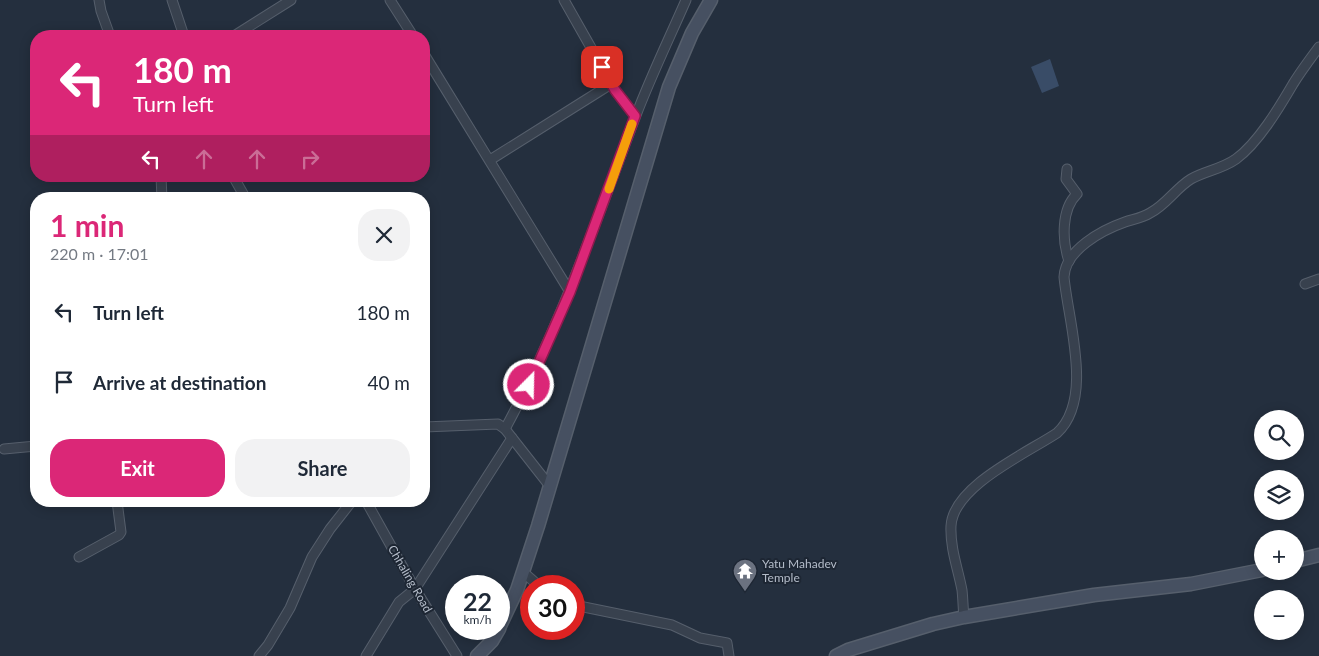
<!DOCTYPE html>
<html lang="en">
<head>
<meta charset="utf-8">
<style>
	:root { --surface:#fff; --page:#f2f2f3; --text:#1f2937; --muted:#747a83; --accent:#db2777 }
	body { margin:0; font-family:Lato,sans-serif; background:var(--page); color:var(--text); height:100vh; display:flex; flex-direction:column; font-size:19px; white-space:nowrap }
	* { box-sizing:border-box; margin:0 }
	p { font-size:16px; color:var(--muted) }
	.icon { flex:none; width:28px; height:28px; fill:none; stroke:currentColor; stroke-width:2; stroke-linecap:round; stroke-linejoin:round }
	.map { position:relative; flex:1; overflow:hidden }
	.side { position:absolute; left:30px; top:192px; width:400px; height:315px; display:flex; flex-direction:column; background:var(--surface); border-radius:20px; box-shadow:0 2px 12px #0003 }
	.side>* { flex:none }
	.banner { position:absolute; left:30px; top:30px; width:400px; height:152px; border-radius:20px; box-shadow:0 2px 12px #0003; background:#db2777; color:#fff; overflow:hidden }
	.tools { position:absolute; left:1254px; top:410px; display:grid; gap:10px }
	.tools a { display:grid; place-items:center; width:50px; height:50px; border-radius:50%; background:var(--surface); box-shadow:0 2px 12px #0003; font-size:25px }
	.speed { position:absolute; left:445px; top:575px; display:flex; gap:10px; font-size:25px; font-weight:700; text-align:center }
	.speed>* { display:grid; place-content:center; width:65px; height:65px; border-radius:50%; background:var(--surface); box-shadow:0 2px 12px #0003; line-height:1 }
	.speed small { font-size:12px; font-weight:400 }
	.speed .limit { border:8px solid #d22; background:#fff; color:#111 }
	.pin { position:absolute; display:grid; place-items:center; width:42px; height:42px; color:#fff; margin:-21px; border-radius:10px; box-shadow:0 2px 8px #0006 }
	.me { position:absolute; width:55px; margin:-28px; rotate:23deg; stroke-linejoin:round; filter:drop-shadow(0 0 4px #0008) }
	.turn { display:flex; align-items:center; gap:18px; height:105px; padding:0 20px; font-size:22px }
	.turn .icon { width:65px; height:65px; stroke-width:2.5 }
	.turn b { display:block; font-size:35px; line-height:42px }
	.lanes { display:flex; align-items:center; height:48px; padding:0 20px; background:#0003; justify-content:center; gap:25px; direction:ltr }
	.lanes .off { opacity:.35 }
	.round { display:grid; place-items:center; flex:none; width:52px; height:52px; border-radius:20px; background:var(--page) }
	.headline { display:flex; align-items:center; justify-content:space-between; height:85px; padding:0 20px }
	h1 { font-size:30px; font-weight:700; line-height:38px; color:var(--accent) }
	.button { display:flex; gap:10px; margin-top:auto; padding:10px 20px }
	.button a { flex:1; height:58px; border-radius:20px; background:var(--accent); color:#fff; font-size:20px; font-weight:700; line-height:58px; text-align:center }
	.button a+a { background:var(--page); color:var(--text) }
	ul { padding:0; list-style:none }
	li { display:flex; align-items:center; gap:15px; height:70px; padding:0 20px }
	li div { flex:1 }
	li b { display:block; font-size:19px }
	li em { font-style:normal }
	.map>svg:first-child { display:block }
	.water { fill:#394c67 }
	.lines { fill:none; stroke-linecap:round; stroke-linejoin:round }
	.street-casing { stroke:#565f6c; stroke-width:11 }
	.secondary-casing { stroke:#565f6c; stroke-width:15 }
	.street { stroke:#38414e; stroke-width:9 }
	.secondary { stroke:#465061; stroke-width:12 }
	.route-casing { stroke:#8e194d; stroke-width:12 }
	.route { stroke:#db2777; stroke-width:9 }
	.slow { stroke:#f59e0b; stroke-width:9 }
	.labels { text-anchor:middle; stroke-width:4; stroke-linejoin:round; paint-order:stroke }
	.poi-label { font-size:12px; fill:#b4bcc9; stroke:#1d2633; text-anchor:start }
	.street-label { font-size:12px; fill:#b4bcc9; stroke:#1d2633 }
</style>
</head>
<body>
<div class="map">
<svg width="1319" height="656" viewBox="0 0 1319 656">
	<rect width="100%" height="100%" fill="#242f3e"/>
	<polygon class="water" points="1050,59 1059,86 1042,93 1031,67"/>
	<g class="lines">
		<defs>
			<g id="street">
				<polyline points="99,0 101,11 110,36"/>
				<polyline points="172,0 184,36"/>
				<polyline points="390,0 413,36"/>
				<polyline points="564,0 615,90 635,116"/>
				<polyline points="234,36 291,0"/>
				<polyline points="424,54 570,292"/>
				<polyline points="490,160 611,84"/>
				<path d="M1067,169l-1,10 11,15c-16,15 -15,47 -8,67"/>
				<polyline points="161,176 162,199"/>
				<polyline points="233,176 246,199"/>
				<polyline points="1305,284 1319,279"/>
				<polyline points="424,427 498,424 505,429 549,485"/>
				<path d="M505,429c54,-99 90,-206 130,-311 15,-40 34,-79 51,-118"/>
				<polyline points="4,449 36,446"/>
				<polyline points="366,501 415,589 457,656"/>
				<polyline points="79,557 119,535 121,532 117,501"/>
				<polyline points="523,572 539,586"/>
				<polyline points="574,605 672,625 700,638 727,643 729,656"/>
				<path d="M964,617c-1,-9 -1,-18 -2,-27 -4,-21 -12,-42 -11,-64 2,-40 76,-73 106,-93 37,-34 11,-112 7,-156 1,-27 38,-47 61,-55 9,-3 17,-4 25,-9 16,-8 26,-25 41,-34 14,-8 31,-10 45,-20 22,-16 43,-51 57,-75 8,-13 17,-25 26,-37"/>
				<polyline points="259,656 268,645 290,608 312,557 330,529 352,501"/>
				<polyline points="366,656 399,602 415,589 512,438"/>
			</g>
			<g id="secondary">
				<polyline points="1295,561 1319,555"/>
				<polyline points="499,628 517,590 538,526 669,87 692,33 711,0"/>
				<polyline points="477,656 492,641 499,629"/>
				<polyline points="836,656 848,650 933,624 964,617 1094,595 1191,584 1262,570"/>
			</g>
		</defs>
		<use href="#street" class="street-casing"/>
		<use href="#secondary" class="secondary-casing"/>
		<use href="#street" class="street"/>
		<use href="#secondary" class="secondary"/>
	</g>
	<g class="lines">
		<defs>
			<polyline id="route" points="529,385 570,292 635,116 615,90 602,67"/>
		</defs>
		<use href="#route" class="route-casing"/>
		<use href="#route" class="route"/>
		<polyline class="slow" points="609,189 632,124"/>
	</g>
	<defs>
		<symbol id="temple-pin" viewBox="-11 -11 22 30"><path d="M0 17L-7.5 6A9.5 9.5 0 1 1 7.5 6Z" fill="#6b7280" stroke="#1d2633"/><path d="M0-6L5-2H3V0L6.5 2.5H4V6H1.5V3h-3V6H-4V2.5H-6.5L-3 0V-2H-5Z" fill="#fff"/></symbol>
	</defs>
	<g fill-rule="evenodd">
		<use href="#temple-pin" x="731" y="557" width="28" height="38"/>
	</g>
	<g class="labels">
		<g class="poi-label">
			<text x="762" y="568">Yatu Mahadev<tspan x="762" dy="14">Temple</tspan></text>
		</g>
		<g class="street-label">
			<text transform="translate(410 579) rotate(60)" y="4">Chhaling Road</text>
		</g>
	</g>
</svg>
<div class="tools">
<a><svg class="icon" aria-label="search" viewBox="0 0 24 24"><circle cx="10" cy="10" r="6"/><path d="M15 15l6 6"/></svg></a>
<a><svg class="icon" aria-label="layers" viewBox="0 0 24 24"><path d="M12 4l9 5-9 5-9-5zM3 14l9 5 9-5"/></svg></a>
<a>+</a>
<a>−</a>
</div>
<div class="speed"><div>22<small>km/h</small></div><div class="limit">30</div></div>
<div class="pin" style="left:602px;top:67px;background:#d93025"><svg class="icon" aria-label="arrive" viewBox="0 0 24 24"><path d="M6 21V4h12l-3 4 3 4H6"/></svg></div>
<svg class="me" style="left:529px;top:385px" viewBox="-20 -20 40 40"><circle r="17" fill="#db2777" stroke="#fff" stroke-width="3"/><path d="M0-11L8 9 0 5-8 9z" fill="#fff"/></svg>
<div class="banner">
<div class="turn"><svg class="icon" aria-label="left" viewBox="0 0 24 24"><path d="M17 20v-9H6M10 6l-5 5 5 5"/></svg><div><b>180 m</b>Turn left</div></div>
<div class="lanes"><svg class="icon" aria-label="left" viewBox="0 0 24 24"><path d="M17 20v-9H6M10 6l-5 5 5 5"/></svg><svg class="icon off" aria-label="ahead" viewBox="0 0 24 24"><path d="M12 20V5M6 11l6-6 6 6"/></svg><svg class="icon off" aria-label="ahead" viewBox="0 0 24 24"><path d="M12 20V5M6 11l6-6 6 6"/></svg><svg class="icon off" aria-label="right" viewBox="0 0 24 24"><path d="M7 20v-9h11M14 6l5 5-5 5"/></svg></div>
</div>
<section class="side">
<div class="headline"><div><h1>1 min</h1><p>220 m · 17:01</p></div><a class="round"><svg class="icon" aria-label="close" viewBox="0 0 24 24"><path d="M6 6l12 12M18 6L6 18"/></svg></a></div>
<ul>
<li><svg class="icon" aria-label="left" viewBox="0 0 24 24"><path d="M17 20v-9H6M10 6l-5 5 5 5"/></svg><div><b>Turn left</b></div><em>180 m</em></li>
<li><svg class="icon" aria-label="arrive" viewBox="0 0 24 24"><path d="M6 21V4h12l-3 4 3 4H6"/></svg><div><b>Arrive at destination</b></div><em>40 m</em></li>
</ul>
<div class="button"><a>Exit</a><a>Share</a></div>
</section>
</div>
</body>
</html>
